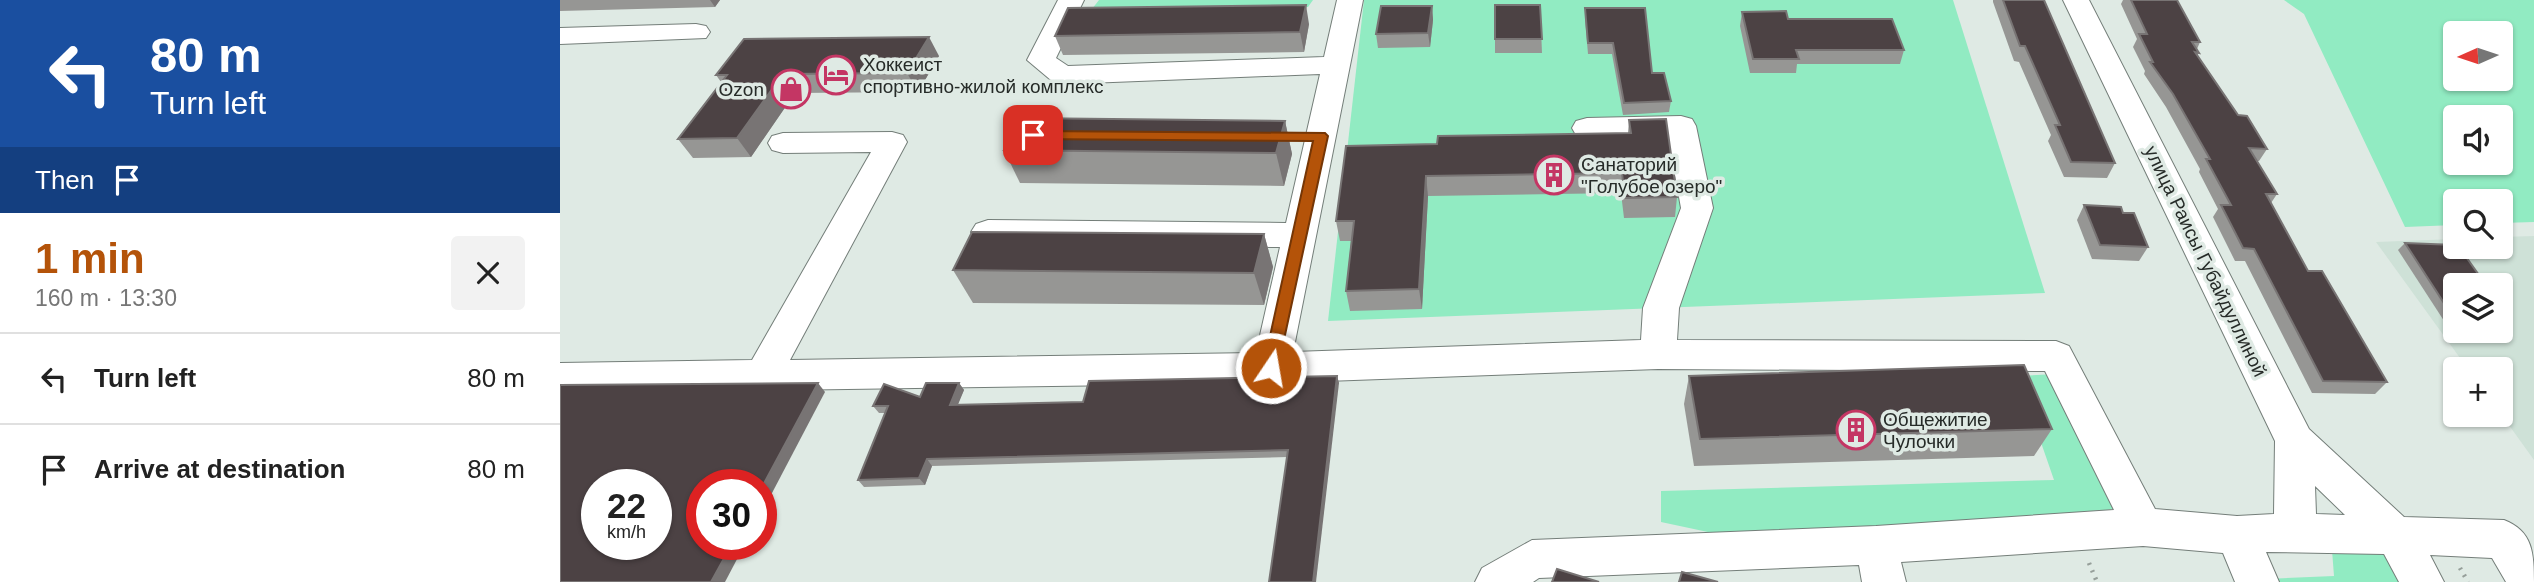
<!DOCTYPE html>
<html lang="en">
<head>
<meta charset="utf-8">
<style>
	:root { --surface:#fff; --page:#f2f2f2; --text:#222; --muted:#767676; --line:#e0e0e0; --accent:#b45309 }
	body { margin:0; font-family:Arial,sans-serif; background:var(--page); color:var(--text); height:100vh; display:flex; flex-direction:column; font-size:26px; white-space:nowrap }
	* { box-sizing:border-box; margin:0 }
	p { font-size:23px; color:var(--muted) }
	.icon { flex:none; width:38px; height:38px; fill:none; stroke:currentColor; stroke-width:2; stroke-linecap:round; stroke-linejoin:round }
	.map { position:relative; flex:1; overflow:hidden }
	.details { display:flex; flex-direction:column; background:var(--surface); width:560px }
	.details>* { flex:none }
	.banner { background:#1a4fa0; color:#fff; overflow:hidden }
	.needle { width:46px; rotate:267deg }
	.fabs { position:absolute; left:1883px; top:21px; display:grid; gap:14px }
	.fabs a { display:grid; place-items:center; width:70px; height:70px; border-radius:7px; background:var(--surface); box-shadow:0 2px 5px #0004; font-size:35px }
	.speed { position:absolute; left:21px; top:469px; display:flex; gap:14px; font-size:35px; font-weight:700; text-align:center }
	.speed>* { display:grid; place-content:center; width:91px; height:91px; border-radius:50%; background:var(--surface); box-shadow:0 2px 5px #0004; line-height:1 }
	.speed small { font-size:18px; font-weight:400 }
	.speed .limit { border:10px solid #d22; background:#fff; color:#111 }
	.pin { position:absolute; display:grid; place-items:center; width:60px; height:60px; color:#fff; margin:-30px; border-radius:14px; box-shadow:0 4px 10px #0006 }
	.me { position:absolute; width:77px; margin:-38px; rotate:12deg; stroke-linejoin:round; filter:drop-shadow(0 0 5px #0008) }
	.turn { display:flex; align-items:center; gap:24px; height:147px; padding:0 35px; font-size:32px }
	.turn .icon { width:91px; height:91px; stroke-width:2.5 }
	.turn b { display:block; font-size:49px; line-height:60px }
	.then { display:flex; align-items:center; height:66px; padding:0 35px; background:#0003; gap:14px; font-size:26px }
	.round { display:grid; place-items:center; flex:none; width:74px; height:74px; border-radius:7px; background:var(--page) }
	.headline { display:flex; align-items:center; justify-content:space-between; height:119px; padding:0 35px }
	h1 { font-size:42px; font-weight:800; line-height:52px; color:var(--accent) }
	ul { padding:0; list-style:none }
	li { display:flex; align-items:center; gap:21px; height:91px; padding:0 35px; border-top:2px solid var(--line) }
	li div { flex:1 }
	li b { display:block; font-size:26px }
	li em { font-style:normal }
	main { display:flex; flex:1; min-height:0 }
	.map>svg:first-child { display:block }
	.built { fill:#cee1d7; fill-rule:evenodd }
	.green { fill:#91ebc2; fill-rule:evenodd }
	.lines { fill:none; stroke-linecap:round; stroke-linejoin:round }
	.minor-casing { stroke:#747e79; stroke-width:2 }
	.path { stroke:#969f9a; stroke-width:4.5; stroke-dasharray:2 6; stroke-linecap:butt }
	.minor { fill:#fff; fill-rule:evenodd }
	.wall { fill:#969694 }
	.shaded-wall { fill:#787474 }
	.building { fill:#4c4244; stroke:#787474; stroke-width:2; fill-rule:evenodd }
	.route { fill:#b45309; stroke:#753606; stroke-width:2 }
	.labels { text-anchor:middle; stroke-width:7; stroke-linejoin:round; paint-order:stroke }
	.poi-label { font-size:19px; fill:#262b28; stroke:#dfeae4; text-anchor:start }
	.street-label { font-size:19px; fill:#262b28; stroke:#dfeae4 }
</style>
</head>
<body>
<main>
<section class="details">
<div class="banner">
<div class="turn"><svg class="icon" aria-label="left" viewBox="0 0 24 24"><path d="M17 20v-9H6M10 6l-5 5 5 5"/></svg><div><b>80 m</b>Turn left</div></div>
<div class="then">Then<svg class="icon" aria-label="arrive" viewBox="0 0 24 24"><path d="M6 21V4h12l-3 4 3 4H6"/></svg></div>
</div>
<div class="headline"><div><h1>1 min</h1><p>160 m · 13:30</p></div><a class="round"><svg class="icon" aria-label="close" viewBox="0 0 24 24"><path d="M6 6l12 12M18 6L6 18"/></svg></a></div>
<ul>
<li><svg class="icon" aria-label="left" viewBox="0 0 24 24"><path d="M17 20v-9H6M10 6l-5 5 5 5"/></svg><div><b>Turn left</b></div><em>80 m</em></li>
<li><svg class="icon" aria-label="arrive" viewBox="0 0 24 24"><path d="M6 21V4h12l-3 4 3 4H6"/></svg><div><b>Arrive at destination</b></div><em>80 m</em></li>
</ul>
</section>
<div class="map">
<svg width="1974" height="582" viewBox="0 0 1974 582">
	<rect width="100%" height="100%" fill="#dfeae4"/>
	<path class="built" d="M1974,236v224l-33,-46v-45h-33l-92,-127 79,-3v8h46v-10zM1895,285h46v46h-46z"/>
	<g class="green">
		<polygon points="539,0 753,0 748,7 532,9"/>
		<polygon points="804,0 1393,0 1485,293 768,321"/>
		<path d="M1724,0h250v222l-33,1v-22h-46v24l-50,2 -101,-213zM1941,33v46h-46v-46zM1941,117v46h-46v-46z"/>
		<polygon points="1496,374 1558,509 1176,538 1101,522 1101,491 1494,480 1458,376"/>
		<polygon points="1824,546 1852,582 1708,582 1706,579 1774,576 1772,550"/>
	</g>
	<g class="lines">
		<defs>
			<g id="minor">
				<path d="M498,0h26l-28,58 12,8 256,-9 13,-57h26l-70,352 348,-12 2,-32 38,-100 -13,-72 -81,2 -11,-3 -4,-7 4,-7 11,-3 94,-2 11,3 4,7 17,82 -34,100 -2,32 379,1 13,5 86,163 82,7 37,-2 1,-73 -212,-441h26l220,429 95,88 100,3c29,11 30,34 30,62h-28l-14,-24 -62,-3 14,27h-45l-15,-28 -118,-2 13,30h-44l-12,-29 -80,-7 -242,16 5,20h-44l-3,-17 -320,13 -6,4h-58l7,-14 50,-28 344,-14 238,-16 -69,-139 -387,-2 -387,14 -711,10v-30l192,-3 119,-208 -88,1 -11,-3 -4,-7 4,-7 11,-3 109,-1 11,3 4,7 -117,218 466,-7 24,-106 -292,-3 -12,-4 -5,-8 5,-8 12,-4 298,3 34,-149 -258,10 -10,-3 -25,-21zM1755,486l30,29 -29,-1z"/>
				<polygon points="136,24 146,26 150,32 146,38 0,44 0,28"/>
			</g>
		</defs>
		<use href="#minor" class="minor-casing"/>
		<g class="path">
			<polyline points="1529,563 1537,582"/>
			<polyline points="1900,568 1908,582"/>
		</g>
		<use href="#minor" class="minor"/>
	</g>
	<g class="wall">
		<polygon points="0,0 160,0 155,7 0,11"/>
		<polygon points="1433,0 1484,0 1555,163 1547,178 1504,177 1488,141 1491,135 1459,62 1454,61 1433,2"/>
		<polygon points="1563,0 1617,0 1640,42 1637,49 1639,53 1637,56 1678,115 1707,149 1699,161 1697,161 1717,194 1711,203 1748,271 1827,382 1815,394 1752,393 1685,261 1675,261 1653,217 1658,209 1639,172 1640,169 1606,107 1584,74 1585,71 1573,47 1577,39 1561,4"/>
		<polygon points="980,5 982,53 935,53 935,39"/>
		<polygon points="872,6 873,20 870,47 818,48 816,34"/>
		<polygon points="1025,8 1092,73 1111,101 1109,112 1063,115 1052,54 1028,54 1025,19"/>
		<polygon points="1182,12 1228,19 1344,50 1340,64 1237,64 1236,73 1190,73 1180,26"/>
		<polygon points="749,24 744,52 503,55 495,36"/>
		<polygon points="379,56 358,92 235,93 191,157 133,158 118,139 161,82 156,75"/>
		<polygon points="1069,120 1117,197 1115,217 1064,218 1061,193 868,196 862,309 790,311 786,291 791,241 780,241 776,221 877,144 1068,133"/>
		<polygon points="725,121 732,154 724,186 460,183 444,150"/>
		<polygon points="1524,205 1563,213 1588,247 1579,261 1532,259 1517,220"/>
		<polygon points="704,234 713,267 704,305 413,303 393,270"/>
		<polygon points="1845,243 1895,285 1895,328 1888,327 1838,250"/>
		<polygon points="1941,307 1951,322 1944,329 1941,329"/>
		<polygon points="777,376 779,383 727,457 372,466 365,485 304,487 298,480 325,413 319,413 313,406 360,397 399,383 404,390 397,405 523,402"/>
		<polygon points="1129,376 1492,429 1474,456 1134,466 1124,404"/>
	</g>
	<g class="shaded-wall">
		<polygon points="150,0 160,0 155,7"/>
		<polygon points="746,5 749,24 744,52 740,32"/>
		<polygon points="872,6 873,20 870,47 868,33"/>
		<polygon points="369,37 379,56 358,92 347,73"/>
		<polygon points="223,74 235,93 191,157 177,138"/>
		<polygon points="725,121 732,154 724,186 716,153"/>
		<polygon points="866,176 868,196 862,309 859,289"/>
		<polygon points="704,234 713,267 704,305 694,273"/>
		<polygon points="777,376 779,383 756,582 753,582"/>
		<polygon points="258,383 265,392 201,514 201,489"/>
		<polygon points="399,383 404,390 395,412 390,405"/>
		<polygon points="367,459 372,466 365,485 359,478"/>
		<polygon points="172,544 185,544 165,582 151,582"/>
	</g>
	<g class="building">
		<polygon points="1443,0 1484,0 1555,163 1511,162 1495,125 1500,125 1465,46 1460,46"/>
		<polygon points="1571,0 1617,0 1640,42 1632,42 1639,53 1635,52 1678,115 1687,116 1707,149 1689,148 1717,194 1706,194 1748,271 1762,271 1827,382 1763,381 1694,249 1683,248 1661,205 1671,205 1646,159 1650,159 1613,94 1590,62 1593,62 1579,34 1587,34"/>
		<polygon points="746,5 740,32 495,36 508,8"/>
		<polygon points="935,5 980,5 982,39 935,39"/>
		<polygon points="821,6 872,6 868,33 816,34"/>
		<polygon points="1025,8 1085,8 1092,73 1104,73 1111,101 1064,103 1053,43 1028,43"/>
		<polygon points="1226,11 1228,19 1332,19 1344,50 1236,50 1239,59 1193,59 1182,12"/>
		<polygon points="369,37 347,73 223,74 177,138 118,139 167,75 156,75 184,39"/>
		<polygon points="460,118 725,121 716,153 444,150"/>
		<polygon points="1106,119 1117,197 1065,198 1062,173 866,176 859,289 786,291 794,221 776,221 786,146 877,144 878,136 1071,133 1069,120"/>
		<polygon points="1524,205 1561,207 1563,213 1574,213 1588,247 1540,245"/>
		<polygon points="412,232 704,234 694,273 393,270"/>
		<polygon points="1845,243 1895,245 1895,247 1899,247 1926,285 1895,285 1895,320"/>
		<polygon points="1941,307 1951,322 1941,322"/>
		<polygon points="1464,365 1492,429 1140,439 1129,376"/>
		<polygon points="777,376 753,582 709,582 728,450 367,459 359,478 298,480 328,406 313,406 324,384 360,397 366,383 399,383 390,405 523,402 529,381"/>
		<path d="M258,383l-57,106v-4h-59v59h30l-21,38h-151v-197zM37,485h59v59h-59z"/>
		<polygon points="997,569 1039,582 992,582"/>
		<polygon points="1122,572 1158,582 1119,582"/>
	</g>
	<polygon class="route" points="473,131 765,133 768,136 717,372 705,372 703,368 753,141 468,139 468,132"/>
	<defs>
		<symbol id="hotel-ring" viewBox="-11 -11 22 22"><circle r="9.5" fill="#dfeae4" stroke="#c43664" stroke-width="1.5"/><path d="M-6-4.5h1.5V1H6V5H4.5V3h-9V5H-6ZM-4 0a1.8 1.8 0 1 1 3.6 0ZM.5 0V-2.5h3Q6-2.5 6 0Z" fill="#c43664"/></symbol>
		<symbol id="shop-ring" viewBox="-11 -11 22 22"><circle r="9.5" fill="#dfeae4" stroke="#c43664" stroke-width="1.5"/><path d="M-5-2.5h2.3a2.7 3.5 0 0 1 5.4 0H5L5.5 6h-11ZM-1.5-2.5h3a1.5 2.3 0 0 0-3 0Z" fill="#c43664"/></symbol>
		<symbol id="building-ring" viewBox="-11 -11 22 22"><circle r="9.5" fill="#dfeae4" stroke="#c43664" stroke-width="1.5"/><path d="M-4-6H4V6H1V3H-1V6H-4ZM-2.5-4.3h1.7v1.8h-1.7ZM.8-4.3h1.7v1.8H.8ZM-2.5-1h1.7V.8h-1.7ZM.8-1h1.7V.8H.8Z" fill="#c43664"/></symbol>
	</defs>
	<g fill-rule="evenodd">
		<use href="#hotel-ring" x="254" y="53" width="44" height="44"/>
		<use href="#shop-ring" x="209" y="67" width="44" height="44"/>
		<use href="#building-ring" x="972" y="153" width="44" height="44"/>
		<use href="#building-ring" x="1274" y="408" width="44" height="44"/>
	</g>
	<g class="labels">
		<g class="poi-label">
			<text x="303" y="71">Хоккеист<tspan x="303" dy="22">спортивно-жилой комплекс</tspan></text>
			<text x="204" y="96" text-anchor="end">Ozon</text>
			<text x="1021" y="171">Санаторий<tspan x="1021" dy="22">"Голубое озеро"</tspan></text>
			<text x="1323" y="426">Общежитие<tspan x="1323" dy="22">Чулочки</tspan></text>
		</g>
		<g class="street-label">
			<text transform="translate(1646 261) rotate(64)" y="7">улица Раисы Губайдуллиной</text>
		</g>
	</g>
</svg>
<div class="fabs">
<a><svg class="needle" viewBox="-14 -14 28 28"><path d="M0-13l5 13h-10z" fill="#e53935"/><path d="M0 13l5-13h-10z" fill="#767676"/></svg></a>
<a><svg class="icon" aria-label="sound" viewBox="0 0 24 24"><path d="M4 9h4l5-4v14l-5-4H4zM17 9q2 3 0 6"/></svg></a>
<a><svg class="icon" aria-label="search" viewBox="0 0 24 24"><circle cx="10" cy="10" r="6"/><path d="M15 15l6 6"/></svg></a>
<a><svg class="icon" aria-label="layers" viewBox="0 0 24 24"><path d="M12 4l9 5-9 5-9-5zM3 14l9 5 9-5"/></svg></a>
<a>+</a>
</div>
<div class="speed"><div>22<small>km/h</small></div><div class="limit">30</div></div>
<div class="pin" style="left:473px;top:135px;background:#d93025"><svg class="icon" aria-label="arrive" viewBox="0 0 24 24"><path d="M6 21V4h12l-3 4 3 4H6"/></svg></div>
<svg class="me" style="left:711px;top:368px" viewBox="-20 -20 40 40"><circle r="17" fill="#b45309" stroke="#fff" stroke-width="3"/><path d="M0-11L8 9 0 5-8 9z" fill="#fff"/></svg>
</div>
</main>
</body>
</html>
